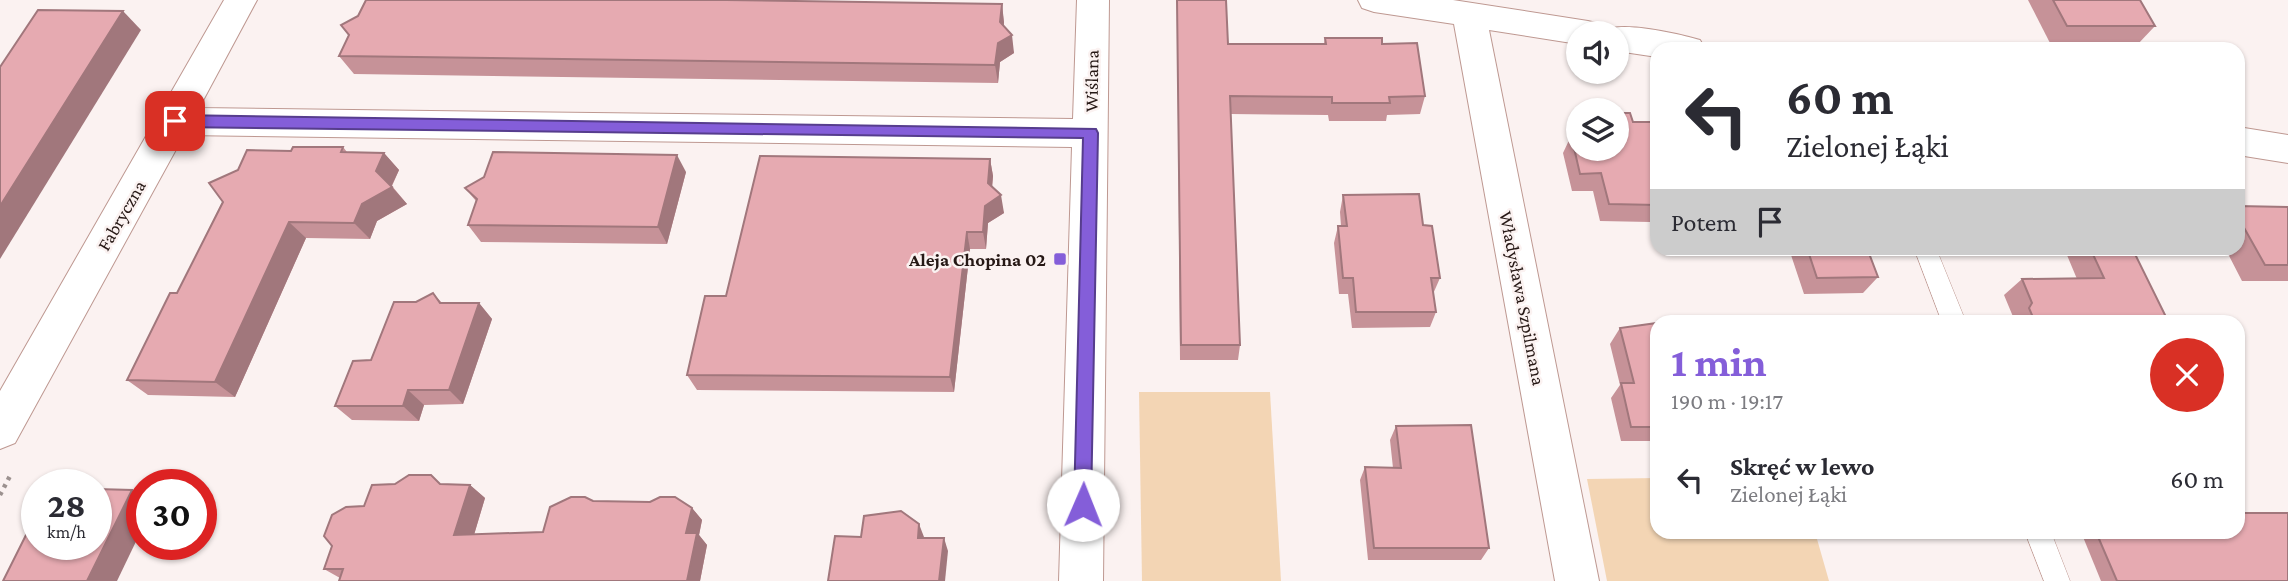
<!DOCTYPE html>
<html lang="pl">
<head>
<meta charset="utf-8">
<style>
	:root { --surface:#fff; --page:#f2f2f3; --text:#2b2b33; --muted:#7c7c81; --accent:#845ed9 }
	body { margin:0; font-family:"Crimson Pro",serif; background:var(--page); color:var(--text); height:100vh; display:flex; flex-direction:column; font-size:26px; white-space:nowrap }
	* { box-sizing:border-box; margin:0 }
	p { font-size:23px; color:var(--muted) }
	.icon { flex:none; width:38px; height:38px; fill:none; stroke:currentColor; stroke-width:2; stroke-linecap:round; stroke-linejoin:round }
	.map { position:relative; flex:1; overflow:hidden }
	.side { position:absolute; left:1650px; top:315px; width:595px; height:224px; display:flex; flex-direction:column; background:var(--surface); border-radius:21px; box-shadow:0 2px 5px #0004 }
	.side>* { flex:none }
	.top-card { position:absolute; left:1650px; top:42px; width:595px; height:214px; border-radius:21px; box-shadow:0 2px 5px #0004; background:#fff; color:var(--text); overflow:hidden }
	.fabs { position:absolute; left:1566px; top:21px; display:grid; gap:14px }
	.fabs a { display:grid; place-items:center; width:63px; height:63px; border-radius:50%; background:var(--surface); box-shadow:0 2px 5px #0004; font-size:35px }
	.speed { position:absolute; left:21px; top:469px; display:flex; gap:14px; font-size:35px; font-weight:700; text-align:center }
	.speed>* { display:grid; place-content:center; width:91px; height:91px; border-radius:50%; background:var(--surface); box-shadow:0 2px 5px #0004; line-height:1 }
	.speed small { font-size:18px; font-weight:400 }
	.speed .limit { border:10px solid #d22; background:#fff; color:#111 }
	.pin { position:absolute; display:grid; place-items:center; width:60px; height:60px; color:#fff; margin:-30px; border-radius:14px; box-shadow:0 4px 10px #0006 }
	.me { position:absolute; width:77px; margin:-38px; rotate:1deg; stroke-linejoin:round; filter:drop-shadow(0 0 5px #0008) }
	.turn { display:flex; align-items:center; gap:24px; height:147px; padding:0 21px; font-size:32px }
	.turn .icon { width:91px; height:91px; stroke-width:2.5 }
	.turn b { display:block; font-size:49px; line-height:60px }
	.then { display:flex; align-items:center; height:66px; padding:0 21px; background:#0003; gap:14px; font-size:26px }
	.round { display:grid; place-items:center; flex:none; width:74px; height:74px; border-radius:37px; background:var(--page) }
	.headline { display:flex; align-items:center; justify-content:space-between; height:119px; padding:0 21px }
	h1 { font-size:42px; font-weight:700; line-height:52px; color:var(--accent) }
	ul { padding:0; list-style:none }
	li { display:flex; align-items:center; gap:21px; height:91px; padding:0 21px }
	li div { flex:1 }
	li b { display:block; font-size:26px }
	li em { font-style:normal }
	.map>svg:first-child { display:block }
	.green { fill:#f3d5b4 }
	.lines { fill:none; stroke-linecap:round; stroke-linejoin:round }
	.service-casing { stroke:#be9891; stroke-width:1 }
	.minor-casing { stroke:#be9891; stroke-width:2 }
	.path { stroke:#9c918f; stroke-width:4.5; stroke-dasharray:3.5 5; stroke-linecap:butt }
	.service { fill:#fff; fill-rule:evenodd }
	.minor { fill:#fff; fill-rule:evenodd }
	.wall { fill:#c69298 }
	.shaded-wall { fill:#a1777c }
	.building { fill:#e6aab1; stroke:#a1777c; stroke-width:2 }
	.route { fill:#845ed9; stroke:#563d8d; stroke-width:2 }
	.poi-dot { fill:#845ed9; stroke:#fbf2f1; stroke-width:2.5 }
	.labels { text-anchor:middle; stroke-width:5; stroke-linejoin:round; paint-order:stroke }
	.street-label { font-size:19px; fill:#261815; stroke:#fbf2f1 }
	.poi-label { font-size:19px; font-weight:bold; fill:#261815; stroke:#fbf2f1; text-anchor:end }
</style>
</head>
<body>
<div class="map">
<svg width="2288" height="581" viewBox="0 0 2288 581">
	<rect width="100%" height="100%" fill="#fbf2f1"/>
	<g class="green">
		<polygon points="1139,392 1270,392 1281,581 1142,581"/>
		<polygon points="1657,478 1657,532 1815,532 1829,581 1607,581 1587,479"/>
	</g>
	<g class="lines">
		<defs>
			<g id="service">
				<polygon points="1914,248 1936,248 1966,322 1942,322"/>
				<polygon points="2025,532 2051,532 2070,581 2044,581"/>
			</g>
			<g id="minor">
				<polygon points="224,0 257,0 199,108 1073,119 1077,0 1109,0 1103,581 1059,581 1072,147 184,135 15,443 0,449 0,391"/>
				<path d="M1358,0h95l135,21 12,3 4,7c16,-11 76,3 96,9l5,9h-48v8l-40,-6v-18h-39v11l-89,-14 110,551h-44l-101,-557 -80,-12 -12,-4z"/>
				<polygon points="2238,127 2288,135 2288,163 2238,155"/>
			</g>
		</defs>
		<use href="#service" class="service-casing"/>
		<use href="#minor" class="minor-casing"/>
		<polyline class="path" points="0,495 11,474"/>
		<use href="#service" class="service"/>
		<use href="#minor" class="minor"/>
	</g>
	<g class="wall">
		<polygon points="1177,0 1228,44 1324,44 1325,38 1382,44 1425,96 1420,114 1387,115 1386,121 1329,121 1328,115 1231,114 1240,345 1238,360 1180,360"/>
		<polygon points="2028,0 2140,0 2155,26 2137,45 2051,45"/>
		<polygon points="1002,4 1004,26 1014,53 1000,62 998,83 354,74 339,56 349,36 341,25"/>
		<polygon points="1578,113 1578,149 1657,122 1657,210 1650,222 1600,221 1593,191 1572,191 1563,153 1571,136 1570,131"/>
		<polygon points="343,147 347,152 384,153 399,170 392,186 407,204 377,221 370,239 306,238 235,397 148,395 127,380 177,293 238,170 291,151"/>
		<polygon points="990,159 993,176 992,187 1004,213 988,223 986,249 970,249 954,392 697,390 687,375 726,296"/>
		<polygon points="686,172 667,244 481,242 468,225 476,201 465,188"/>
		<polygon points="1343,195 1423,225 1440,278 1433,294 1436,312 1430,327 1352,328 1348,294 1339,294 1334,243 1338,226 1341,226 1340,212"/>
		<polygon points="2238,206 2288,207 2288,281 2242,281 2225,248 2238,248"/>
		<polygon points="1780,248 1867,248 1878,277 1863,293 1804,294 1791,255 1782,255"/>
		<polygon points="2064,248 2132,248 2167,319 2187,322 2012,322 2014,319 2004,295 2022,279 2077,279"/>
		<polygon points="433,293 442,303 479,303 492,319 463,404 424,405 419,421 352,420 335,406 416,302"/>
		<polygon points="1657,323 1657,441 1621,441 1611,398 1620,385 1610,344 1620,328"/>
		<polygon points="1396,426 1489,548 1481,560 1368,560 1360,480 1365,467 1393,468 1390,440"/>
		<polygon points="442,484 470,485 485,498 474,535 543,532 593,501 692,508 702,520 699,535 707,545 700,581 339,581 340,578 324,569 364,506"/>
		<polygon points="2081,532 2238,532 2288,581 2101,581"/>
	</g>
	<g class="shaded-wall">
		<polygon points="1002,4 1004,22 1003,40 1012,35 1014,53 1000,62 998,83 995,65"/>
		<polygon points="123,11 141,30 0,259 0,206"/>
		<polygon points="384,153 399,170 391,187 392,187 407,204 377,221 370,239 354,223"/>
		<polygon points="677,155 686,172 667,244 658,227"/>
		<polygon points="990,159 993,176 991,200 988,183"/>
		<polygon points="1001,195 1004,213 988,223 986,249 983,232 985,206"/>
		<polygon points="289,222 306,238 235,397 215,382"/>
		<polygon points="967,232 970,249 954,392 950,377"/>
		<polygon points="479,303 492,319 463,404 449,390"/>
		<polygon points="408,390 424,405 419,421 403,406"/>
		<polygon points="470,485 485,498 470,548 454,535"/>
		<polygon points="132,490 142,495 142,529 117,581 87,581"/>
		<polygon points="692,508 702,520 699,535 707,545 700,581 687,581 686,533"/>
		<polygon points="919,524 924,537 923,550 918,538"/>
		<polygon points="944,538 948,551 945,581 939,581"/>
	</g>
	<g class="building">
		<polygon points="366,0 726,0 1002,4 1000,22 1012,35 998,43 995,65 339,56 349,35 341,25 358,16"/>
		<polygon points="1177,0 1226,0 1228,44 1326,44 1325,38 1382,38 1382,44 1417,43 1425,96 1389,97 1390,103 1332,103 1332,97 1230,96 1240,345 1181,345"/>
		<polygon points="2053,0 2140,0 2155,26 2067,26"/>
		<polygon points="38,10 123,11 0,206 0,67"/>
		<polygon points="1617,113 1630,113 1633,122 1657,122 1657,174 1652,174 1657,193 1657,205 1609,204 1601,173 1580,174 1571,135 1578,135 1578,149 1617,149"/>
		<polygon points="293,147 343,147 341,152 384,153 376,171 392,187 362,204 354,223 289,222 215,382 127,380 170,293 177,293 223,202 209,183 238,170 247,150 291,151"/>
		<polygon points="493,152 677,155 658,227 468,225 477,199 465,188 484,177"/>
		<polygon points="760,156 990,159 988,183 1001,195 985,206 983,232 967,232 950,377 687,375 705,296 726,296"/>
		<polygon points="1419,194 1423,225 1432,226 1440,278 1431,278 1436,312 1356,312 1353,278 1343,278 1338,226 1347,226 1343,195"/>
		<polygon points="2238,206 2288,207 2288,265 2265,265 2238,217"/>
		<polygon points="1807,248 1867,248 1878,277 1817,278"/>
		<polygon points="2090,248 2132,248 2167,319 2186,320 2187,322 2035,322 2029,308 2032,303 2022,279 2104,278"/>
		<polygon points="433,293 440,303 479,303 449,390 408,390 403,406 335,406 353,361 371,360 394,302 416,302"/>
		<polygon points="1694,318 1695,322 1665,322"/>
		<polygon points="1657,323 1657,427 1631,427 1621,383 1634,383 1620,328"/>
		<polygon points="1471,425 1489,548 1374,548 1365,467 1401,468 1396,426"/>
		<polygon points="409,475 431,475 440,484 470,485 454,535 543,532 550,507 571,497 585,497 593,501 650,502 660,497 675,497 692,508 686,533 697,533 687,581 339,581 343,569 324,569 332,546 324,536 332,515 346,507 364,506 372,485 395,484"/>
		<polygon points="96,489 132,490 87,581 3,581 37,513 37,544 96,544"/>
		<polygon points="901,511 919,524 918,538 944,538 939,581 828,581 835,536 861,537 864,516"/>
		<polygon points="2238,513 2288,513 2288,581 2117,581 2096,532 2238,532"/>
	</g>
	<polygon class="route" points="175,115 1096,129 1098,133 1091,505 1089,511 1083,514 1076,511 1074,505 1083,138 175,127 168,121"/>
	<rect class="poi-dot" x="1053" y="252" width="14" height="14" rx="3.5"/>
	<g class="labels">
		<g class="street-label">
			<text transform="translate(1091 81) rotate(-89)" y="7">Wiślana</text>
			<text transform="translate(121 215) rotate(-60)" y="7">Fabryczna</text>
			<text transform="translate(1523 298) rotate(79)" y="7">Władysława Szpilmana</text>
		</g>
		<g class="poi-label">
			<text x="1046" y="266">Aleja Chopina 02</text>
		</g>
	</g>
</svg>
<div class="fabs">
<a><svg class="icon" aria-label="sound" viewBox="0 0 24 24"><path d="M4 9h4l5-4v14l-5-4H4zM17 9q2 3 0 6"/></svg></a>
<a><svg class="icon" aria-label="layers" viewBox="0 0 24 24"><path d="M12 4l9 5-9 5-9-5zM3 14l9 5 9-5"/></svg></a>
</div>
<div class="speed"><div>28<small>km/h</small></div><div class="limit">30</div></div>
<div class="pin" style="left:175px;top:121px;background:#d93025"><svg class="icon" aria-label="arrive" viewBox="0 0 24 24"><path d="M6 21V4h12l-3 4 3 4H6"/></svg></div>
<svg class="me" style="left:1083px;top:505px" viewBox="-20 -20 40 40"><circle r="19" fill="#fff"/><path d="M0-13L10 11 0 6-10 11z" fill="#845ed9"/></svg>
<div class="top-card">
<div class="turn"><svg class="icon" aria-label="left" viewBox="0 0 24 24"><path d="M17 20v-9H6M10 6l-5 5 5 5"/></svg><div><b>60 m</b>Zielonej Łąki</div></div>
<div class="then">Potem<svg class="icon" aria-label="arrive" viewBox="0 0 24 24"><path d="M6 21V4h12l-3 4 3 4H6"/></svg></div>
</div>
<section class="side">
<div class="headline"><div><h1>1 min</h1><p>190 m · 19:17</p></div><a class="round" style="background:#d93025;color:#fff"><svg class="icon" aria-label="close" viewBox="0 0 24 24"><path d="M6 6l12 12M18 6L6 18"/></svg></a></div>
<ul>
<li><svg class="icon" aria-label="left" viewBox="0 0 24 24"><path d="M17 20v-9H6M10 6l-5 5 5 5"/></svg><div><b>Skręć w lewo</b><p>Zielonej Łąki</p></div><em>60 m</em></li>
</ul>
</section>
</div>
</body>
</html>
